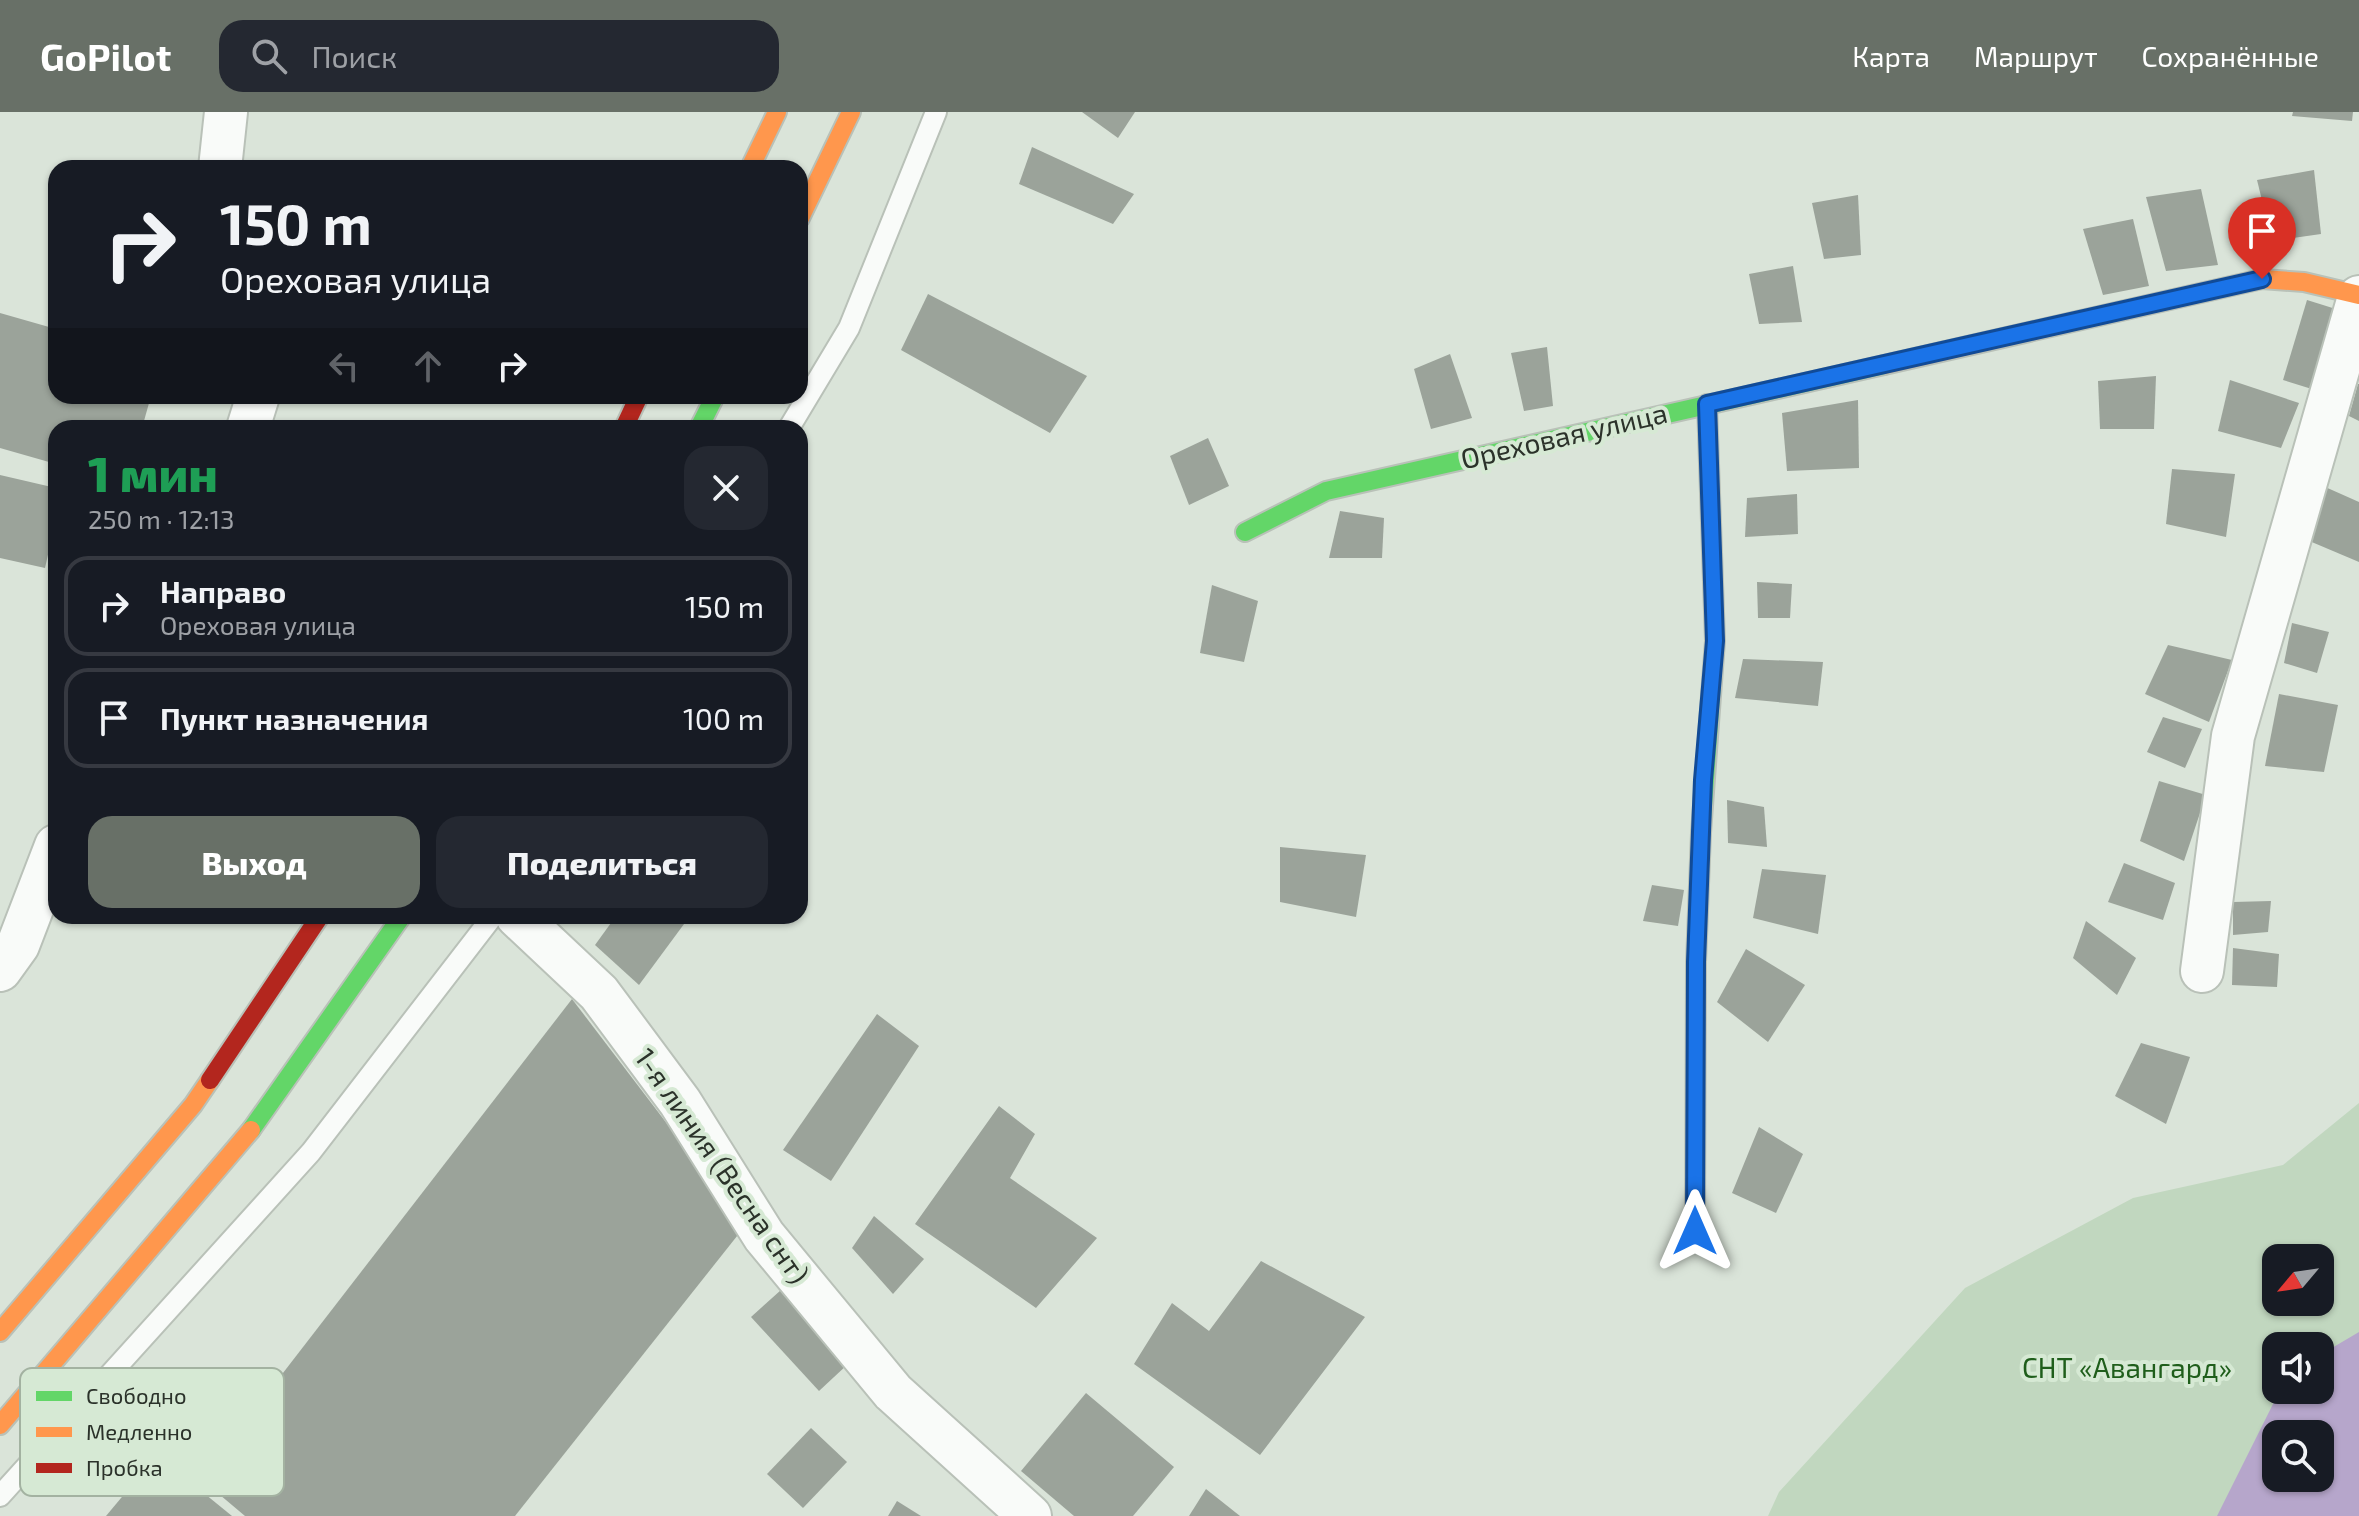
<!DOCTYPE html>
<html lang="ru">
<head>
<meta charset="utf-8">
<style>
	:root { --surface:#171b24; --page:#242831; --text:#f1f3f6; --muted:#9ea1a6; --line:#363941; --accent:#687067 }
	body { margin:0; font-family:"Exo 2",sans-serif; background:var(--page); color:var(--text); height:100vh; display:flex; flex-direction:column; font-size:30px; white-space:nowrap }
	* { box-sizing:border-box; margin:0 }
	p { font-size:26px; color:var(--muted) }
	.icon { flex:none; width:44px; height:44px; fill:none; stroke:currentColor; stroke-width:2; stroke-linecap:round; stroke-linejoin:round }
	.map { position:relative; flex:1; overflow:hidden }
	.side { position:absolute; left:48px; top:308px; width:760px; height:504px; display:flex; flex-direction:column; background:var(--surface); border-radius:24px; box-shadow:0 2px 6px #0004 }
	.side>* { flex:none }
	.guide { position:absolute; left:48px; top:48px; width:760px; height:244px; border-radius:24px; box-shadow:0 2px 6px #0004; background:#171b24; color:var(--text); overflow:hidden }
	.needle { width:52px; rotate:241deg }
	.controls { position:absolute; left:2262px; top:1132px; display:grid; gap:16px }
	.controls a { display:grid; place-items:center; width:72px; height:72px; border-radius:16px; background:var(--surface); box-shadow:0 2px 6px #0004; font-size:40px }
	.pin { position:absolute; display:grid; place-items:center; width:68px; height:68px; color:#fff; margin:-82px -34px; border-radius:50% 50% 50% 0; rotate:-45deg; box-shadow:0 0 8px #0007 }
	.pin .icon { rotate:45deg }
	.me { position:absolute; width:88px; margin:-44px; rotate:0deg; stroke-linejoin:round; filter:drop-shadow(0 0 6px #0008) }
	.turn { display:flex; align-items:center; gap:28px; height:168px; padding:0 40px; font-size:36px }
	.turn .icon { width:104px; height:104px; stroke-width:2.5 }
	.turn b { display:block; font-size:56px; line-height:68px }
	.lanes { display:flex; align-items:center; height:76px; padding:0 40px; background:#0003; justify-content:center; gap:40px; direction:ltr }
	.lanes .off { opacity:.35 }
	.round { display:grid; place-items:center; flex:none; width:84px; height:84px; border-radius:24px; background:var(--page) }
	.overview { display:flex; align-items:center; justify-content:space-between; height:136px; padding:0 40px }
	h1 { font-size:48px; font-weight:800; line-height:60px; color:#1e9e55 }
	.button { display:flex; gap:16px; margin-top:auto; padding:16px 40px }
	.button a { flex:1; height:92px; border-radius:24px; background:var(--accent); color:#fff; font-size:32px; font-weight:800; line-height:92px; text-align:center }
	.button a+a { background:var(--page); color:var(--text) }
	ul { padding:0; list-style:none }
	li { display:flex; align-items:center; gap:24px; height:100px; margin:0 16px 12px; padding:0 24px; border:4px solid var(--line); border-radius:24px }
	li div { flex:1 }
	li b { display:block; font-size:30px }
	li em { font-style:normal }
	header { display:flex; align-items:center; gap:48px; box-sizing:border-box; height:112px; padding:0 40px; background:var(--accent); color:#fff }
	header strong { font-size:38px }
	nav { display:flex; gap:44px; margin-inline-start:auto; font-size:28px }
	.search { width:560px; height:72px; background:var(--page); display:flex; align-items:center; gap:20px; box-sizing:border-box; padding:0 28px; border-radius:24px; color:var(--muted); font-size:30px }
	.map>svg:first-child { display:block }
	.green { fill:#c1d7bf; fill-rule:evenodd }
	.water { fill:#b6a6cb; fill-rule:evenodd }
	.building { fill:#9ba39a }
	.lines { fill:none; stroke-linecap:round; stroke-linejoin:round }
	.lane-casing { stroke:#b9c1b8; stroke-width:24 }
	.street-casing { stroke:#b9c1b8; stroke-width:46 }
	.fast-casing { stroke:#b9c1b8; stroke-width:22 }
	.slow-casing { stroke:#b9c1b8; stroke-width:22 }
	.jam-casing { stroke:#b9c1b8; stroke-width:22 }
	.lane { stroke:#f9fbf9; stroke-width:20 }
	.street { stroke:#f9fbf9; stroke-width:42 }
	.fast { stroke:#63d668; stroke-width:18 }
	.slow { stroke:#ff974d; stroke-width:18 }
	.jam { stroke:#b3261e; stroke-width:18 }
	.route-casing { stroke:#114b97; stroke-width:20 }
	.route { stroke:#1a73e8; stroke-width:14 }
	.labels { text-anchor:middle; stroke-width:8; stroke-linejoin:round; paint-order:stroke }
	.street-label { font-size:28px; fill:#2b322a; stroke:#d6e9d4 }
	.park-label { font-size:28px; fill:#1f5e1b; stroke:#d6e9d4 }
	.key { fill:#d6e9d4; stroke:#a3b2a1; stroke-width:2 }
	.key-label { font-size:22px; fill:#2b322a }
</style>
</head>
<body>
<header>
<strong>GoPilot</strong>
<div class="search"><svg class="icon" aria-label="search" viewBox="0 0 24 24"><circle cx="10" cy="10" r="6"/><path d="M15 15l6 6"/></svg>Поиск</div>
<nav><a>Карта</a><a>Маршрут</a><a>Сохранённые</a></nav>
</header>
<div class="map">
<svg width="2359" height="1404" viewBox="0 0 2359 1404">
	<rect width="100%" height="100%" fill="#dae4d9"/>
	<path class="green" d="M2359,991v413h-591l11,-24 186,-204 168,-90 150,-33zM2276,1146h44v44h-44zM2276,1234h44v44h-44zM2276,1322h44v44h-44z"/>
	<path class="water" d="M2359,1220v184h-142l63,-126h40v-35zM2276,1322h44v44h-44z"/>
	<g class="building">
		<polygon points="1082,0 1135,0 1118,26"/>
		<polygon points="2293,0 2353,0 2352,9 2292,4"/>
		<polygon points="1032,35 1134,82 1113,112 1019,72"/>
		<polygon points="2314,58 2321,122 2272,129 2257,68"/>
		<polygon points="2201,77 2218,153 2166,159 2146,85"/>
		<polygon points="1858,83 1861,143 1824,147 1812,91"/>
		<polygon points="2133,107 2149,174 2103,183 2083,117"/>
		<polygon points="1793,154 1802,210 1759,212 1749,162"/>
		<polygon points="928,182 1087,264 1050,321 901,238"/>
		<polygon points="2307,188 2339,198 2315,278 2283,268"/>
		<polygon points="0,201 56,217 56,284 151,284 142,316 56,316 56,352 0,336"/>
		<polygon points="1547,235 1553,294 1524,299 1511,241"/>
		<polygon points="1450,242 1472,306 1431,317 1414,257"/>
		<polygon points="2156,264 2154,317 2100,317 2098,269"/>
		<polygon points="2230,268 2299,291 2281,336 2218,319"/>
		<polygon points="2358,272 2359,272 2359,309 2349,304"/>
		<polygon points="1858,288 1859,356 1787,359 1782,301"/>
		<polygon points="1208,326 1229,374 1189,393 1170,344"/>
		<polygon points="2172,357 2235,362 2226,425 2166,412"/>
		<polygon points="0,363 56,376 56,407 45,456 0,446"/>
		<polygon points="2323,374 2359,390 2359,450 2307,428"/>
		<polygon points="1797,382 1798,422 1745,425 1747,386"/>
		<polygon points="1340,399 1384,406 1382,446 1329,446"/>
		<polygon points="1757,470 1792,472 1790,506 1758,506"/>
		<polygon points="1212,473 1258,489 1244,550 1200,541"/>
		<polygon points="2292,511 2329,520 2317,561 2284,551"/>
		<polygon points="2168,533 2232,548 2209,610 2145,582"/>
		<polygon points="1743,547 1823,550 1818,594 1735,586"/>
		<polygon points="2279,582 2338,593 2324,660 2265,654"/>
		<polygon points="2163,605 2202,617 2185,656 2147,640"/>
		<polygon points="2159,669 2206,683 2184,749 2140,729"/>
		<polygon points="1727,688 1764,695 1767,735 1728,731"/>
		<polygon points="1280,735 1366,743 1356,805 1280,790"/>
		<polygon points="2124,751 2175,771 2163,808 2108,790"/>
		<polygon points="1762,757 1826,763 1818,822 1753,806"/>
		<polygon points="1652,773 1684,778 1678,814 1643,809"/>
		<polygon points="2271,789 2268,820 2233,823 2233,790"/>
		<polygon points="616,804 683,804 687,808 639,873 595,833"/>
		<polygon points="2086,809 2136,846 2117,883 2073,846"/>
		<polygon points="2233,836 2279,842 2277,875 2232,873"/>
		<polygon points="1746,837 1805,873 1768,930 1717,890"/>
		<polygon points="572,887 745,1114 515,1404 245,1404 201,1367"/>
		<polygon points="877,902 919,934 831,1069 783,1038"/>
		<polygon points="2141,931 2190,945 2166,1012 2115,984"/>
		<polygon points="999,994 1035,1022 1010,1066 1097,1126 1036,1196 915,1112"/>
		<polygon points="1759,1015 1803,1042 1776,1101 1732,1081"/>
		<polygon points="874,1104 924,1147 893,1182 852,1136"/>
		<polygon points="1261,1149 1365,1205 1260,1343 1134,1252 1172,1191 1209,1219"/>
		<polygon points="781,1178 848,1252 819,1279 751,1205"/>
		<polygon points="1086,1281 1174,1355 1133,1404 1074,1404 1021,1359"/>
		<polygon points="811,1316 847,1350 803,1396 767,1362"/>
		<polygon points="157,1343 232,1404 106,1404"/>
		<polygon points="1206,1377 1240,1404 1189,1404"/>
		<polygon points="897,1389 921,1404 888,1404"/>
	</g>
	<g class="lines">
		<defs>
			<g id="lane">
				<polyline points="789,316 849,216 936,0"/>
				<polyline points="0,1384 311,1040 493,804"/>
			</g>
			<g id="street">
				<polyline points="220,56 226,0"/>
				<polyline points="248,316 258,284"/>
				<polyline points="517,804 599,881 680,990 764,1124 893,1280 1030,1404"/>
				<polyline points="0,858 18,833 56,734"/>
				<polyline points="2202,859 2233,624 2359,185"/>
			</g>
			<g id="fast">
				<polyline points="699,316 715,284"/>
				<polyline points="1245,420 1326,379 1884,253"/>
				<polyline points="1701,721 1715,529 1707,292"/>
				<polyline points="251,1018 402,804"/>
			</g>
			<g id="slow">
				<polyline points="750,56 777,0"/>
				<polyline points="800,106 851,0"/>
				<polyline points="1884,253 2262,167 2304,170 2359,183"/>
				<polyline points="1695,1119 1696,850 1701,721"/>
				<polyline points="0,1220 193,993 210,968"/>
				<polyline points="0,1313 251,1018"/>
			</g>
			<g id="jam">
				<polyline points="624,316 639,284"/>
				<polyline points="210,968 320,804"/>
			</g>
		</defs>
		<use href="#lane" class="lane-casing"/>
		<use href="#street" class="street-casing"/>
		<use href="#fast" class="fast-casing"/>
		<use href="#slow" class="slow-casing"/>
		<use href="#jam" class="jam-casing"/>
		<use href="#lane" class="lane"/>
		<use href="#street" class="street"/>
		<use href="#fast" class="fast"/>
		<use href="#slow" class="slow"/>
		<use href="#jam" class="jam"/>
	</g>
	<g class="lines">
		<defs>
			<polyline id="route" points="1695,1119 1696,850 1703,668 1715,529 1707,292 2262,167"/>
		</defs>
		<use href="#route" class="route-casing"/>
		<use href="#route" class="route"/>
	</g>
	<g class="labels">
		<g class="street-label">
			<text transform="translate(1564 324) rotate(-13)" y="10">Ореховая улица</text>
			<text transform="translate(722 1054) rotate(55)" y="10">1-я линия (Весна снт)</text>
		</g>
		<g class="park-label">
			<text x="2127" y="1266">СНТ «Авангард»</text>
		</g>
	</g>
	<rect x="20" y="1256" width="264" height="128" rx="12" class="key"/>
	<rect x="36" y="1279" width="36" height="10" fill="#63d668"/>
	<rect x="36" y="1315" width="36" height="10" fill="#ff974d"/>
	<rect x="36" y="1351" width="36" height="10" fill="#b3261e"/>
	<g class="key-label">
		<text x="86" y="1292">Свободно</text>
		<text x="86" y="1328">Медленно</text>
		<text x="86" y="1364">Пробка</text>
	</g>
</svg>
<div class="controls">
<a><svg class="needle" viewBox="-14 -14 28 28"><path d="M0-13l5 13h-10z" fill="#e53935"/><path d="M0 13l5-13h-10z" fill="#9ea1a6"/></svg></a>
<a><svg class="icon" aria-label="sound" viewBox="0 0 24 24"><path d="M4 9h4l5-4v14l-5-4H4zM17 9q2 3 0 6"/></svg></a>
<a><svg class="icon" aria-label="search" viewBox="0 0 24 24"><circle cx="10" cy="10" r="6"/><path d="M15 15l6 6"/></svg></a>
</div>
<div class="pin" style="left:2262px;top:167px;background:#d93025"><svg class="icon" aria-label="arrive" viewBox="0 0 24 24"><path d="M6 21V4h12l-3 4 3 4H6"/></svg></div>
<svg class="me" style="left:1695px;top:1119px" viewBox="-20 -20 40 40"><path d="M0-17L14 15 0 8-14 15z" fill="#1a73e8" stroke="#fff" stroke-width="4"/></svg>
<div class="guide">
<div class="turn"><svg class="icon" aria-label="right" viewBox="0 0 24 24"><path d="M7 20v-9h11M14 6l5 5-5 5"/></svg><div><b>150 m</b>Ореховая улица</div></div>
<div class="lanes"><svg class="icon off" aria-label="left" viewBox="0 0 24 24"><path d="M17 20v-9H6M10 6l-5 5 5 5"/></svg><svg class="icon off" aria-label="ahead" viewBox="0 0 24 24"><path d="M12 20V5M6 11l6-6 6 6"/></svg><svg class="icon" aria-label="right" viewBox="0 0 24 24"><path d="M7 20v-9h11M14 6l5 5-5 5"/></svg></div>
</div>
<section class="side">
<div class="overview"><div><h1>1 мин</h1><p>250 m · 12:13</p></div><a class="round"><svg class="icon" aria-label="close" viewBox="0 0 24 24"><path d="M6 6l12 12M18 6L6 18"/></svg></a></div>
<ul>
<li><svg class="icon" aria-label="right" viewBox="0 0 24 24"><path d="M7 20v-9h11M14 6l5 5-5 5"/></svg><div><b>Направо</b><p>Ореховая улица</p></div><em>150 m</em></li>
<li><svg class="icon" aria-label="arrive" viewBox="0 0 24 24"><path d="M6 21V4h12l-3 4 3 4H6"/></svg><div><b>Пункт назначения</b></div><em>100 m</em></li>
</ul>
<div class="button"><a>Выход</a><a>Поделиться</a></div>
</section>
</div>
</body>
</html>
